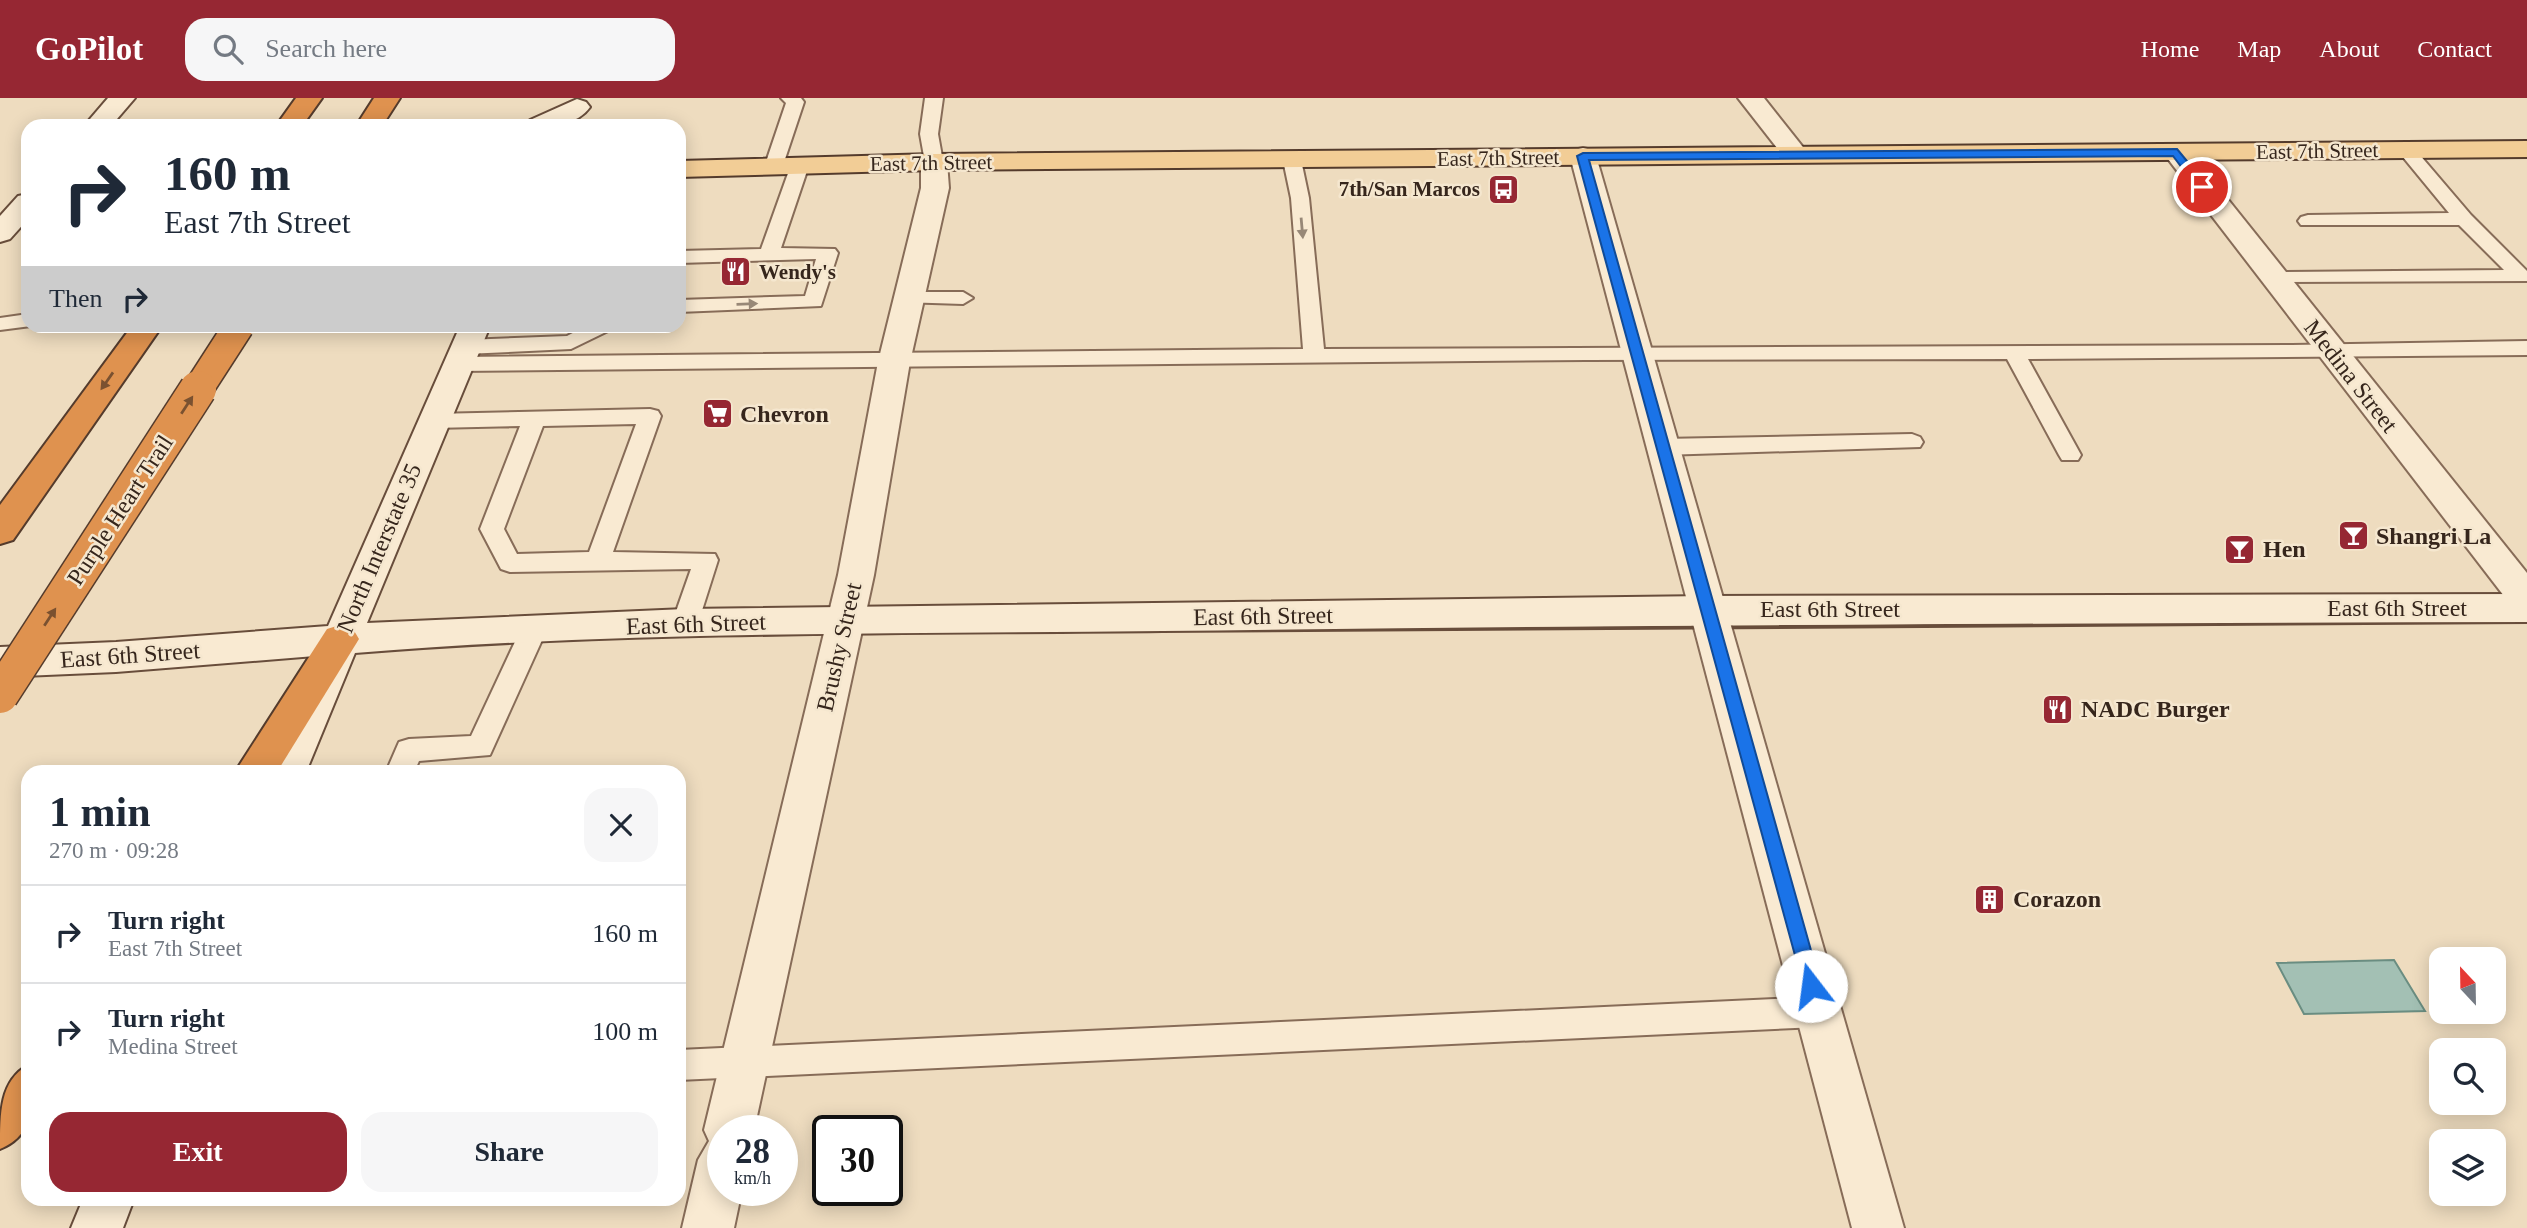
<!DOCTYPE html>
<html lang="en">
<head>
<meta charset="utf-8">
<style>
	:root { --surface:#fff; --page:#f6f6f7; --text:#1f2937; --muted:#747a83; --line:#e0e1e3; --accent:#962733 }
	body { margin:0; font-family:"Times New Roman",serif; background:var(--page); color:var(--text); height:100vh; display:flex; flex-direction:column; font-size:26px; white-space:nowrap }
	* { box-sizing:border-box; margin:0 }
	p { font-size:23px; color:var(--muted) }
	.icon { flex:none; width:38px; height:38px; fill:none; stroke:currentColor; stroke-width:2; stroke-linecap:round; stroke-linejoin:round }
	.map { position:relative; flex:1; overflow:hidden }
	.side { position:absolute; left:21px; top:667px; width:665px; height:441px; display:flex; flex-direction:column; background:var(--surface); border-radius:21px; box-shadow:0 4px 18px #0003 }
	.side>* { flex:none }
	.banner { position:absolute; left:21px; top:21px; width:665px; height:214px; border-radius:21px; box-shadow:0 4px 18px #0003; background:#fff; color:var(--text); overflow:hidden }
	.needle { width:46px; rotate:338deg }
	.buttons { position:absolute; left:2429px; top:849px; display:grid; gap:14px }
	.buttons a { display:grid; place-items:center; width:77px; height:77px; border-radius:14px; background:var(--surface); box-shadow:0 4px 18px #0003; font-size:35px }
	.speed { position:absolute; left:707px; top:1017px; display:flex; gap:14px; font-size:35px; font-weight:700; text-align:center }
	.speed>* { display:grid; place-content:center; width:91px; height:91px; border-radius:50%; background:var(--surface); box-shadow:0 4px 18px #0003; line-height:1 }
	.speed small { font-size:18px; font-weight:400 }
	.speed .limit { border:4px solid #111; border-radius:10px; background:#fff; color:#111 }
	.pin { position:absolute; display:grid; place-items:center; width:60px; height:60px; color:#fff; margin:-30px; border:4px solid #fff; border-radius:50%; box-shadow:0 2px 7px #0007 }
	.me { position:absolute; width:77px; margin:-38px; rotate:345deg; stroke-linejoin:round; filter:drop-shadow(0 0 5px #0008) }
	.turn { display:flex; align-items:center; gap:24px; height:147px; padding:0 28px; font-size:32px }
	.turn .icon { width:91px; height:91px; stroke-width:2.5 }
	.turn b { display:block; font-size:49px; line-height:60px }
	.then { display:flex; align-items:center; height:66px; padding:0 28px; background:#0003; gap:14px; font-size:26px }
	.round { display:grid; place-items:center; flex:none; width:74px; height:74px; border-radius:21px; background:var(--page) }
	.overview { display:flex; align-items:center; justify-content:space-between; height:119px; padding:0 28px }
	h1 { font-size:42px; font-weight:600; line-height:52px }
	.action { display:flex; gap:14px; margin-top:auto; padding:14px 28px }
	.action a { flex:1; height:80px; border-radius:21px; background:var(--accent); color:#fff; font-size:28px; font-weight:600; line-height:80px; text-align:center }
	.action a+a { background:var(--page); color:var(--text) }
	ul { padding:0; list-style:none }
	li { display:flex; align-items:center; gap:21px; height:98px; padding:0 28px; border-top:2px solid var(--line) }
	li div { flex:1 }
	li b { display:block; font-size:26px }
	li em { font-style:normal }
	header { display:flex; align-items:center; gap:42px; box-sizing:border-box; height:98px; padding:0 35px; background:var(--accent); color:#fff }
	header strong { font-size:33px }
	nav { display:flex; gap:38px; margin-inline-start:auto; font-size:24px }
	.search { width:490px; height:63px; background:var(--page); display:flex; align-items:center; gap:18px; box-sizing:border-box; padding:0 24px; border-radius:21px; color:var(--muted); font-size:26px }
	.map>svg:first-child { display:block }
	.water { fill:#a3c0b4; stroke:#6a8d81; stroke-width:2 }
	.lines { fill:none; stroke-linecap:round; stroke-linejoin:round }
	.lane-casing { stroke:#876c58; stroke-width:4 }
	.street-casing { stroke:#876c58; stroke-width:4 }
	.secondary-casing { stroke:#684d3b; stroke-width:4 }
	.primary-casing { stroke:#543b2c; stroke-width:4 }
	.highway-casing { stroke:#543b2c; stroke-width:4 }
	.lane { fill:#f9ead2; fill-rule:evenodd }
	.street { fill:#f9ead2; fill-rule:evenodd }
	.secondary { fill:#f9ead2; fill-rule:evenodd }
	.primary { fill:#f2cd96; fill-rule:evenodd }
	.highway { fill:#df924f; fill-rule:evenodd }
	.highway-bridge-far1-casing { stroke:#543b2c; stroke-width:32; stroke-linecap:butt }
	.highway-bridge-casing { stroke:#543b2c; stroke-width:39; stroke-linecap:butt }
	.highway-bridge-far1 { stroke:#df924f; stroke-width:29 }
	.highway-bridge { stroke:#df924f; stroke-width:36 }
	.oneway { fill:#988877 }
	.oneway2 { fill:#7a5130 }
	.route { fill:#1a73e8; stroke:#114b97; stroke-width:2 }
	.labels { text-anchor:middle; stroke-width:5; stroke-linejoin:round; paint-order:stroke }
	.far-street-label { font-size:21px; fill:#36261c; stroke:#f5e7cf }
	.far-poi-label { font-size:21px; font-weight:bold; fill:#36261c; stroke:#f5e7cf; text-anchor:end }
	.street-label { font-size:24px; fill:#36261c; stroke:#f5e7cf }
	.poi-label { font-size:24px; font-weight:bold; fill:#36261c; stroke:#f5e7cf; text-anchor:start }
</style>
</head>
<body>
<header>
<strong>GoPilot</strong>
<div class="search"><svg class="icon" aria-label="search" viewBox="0 0 24 24"><circle cx="10" cy="10" r="6"/><path d="M15 15l6 6"/></svg>Search here</div>
<nav><a>Home</a><a>Map</a><a>About</a><a>Contact</a></nav>
</header>
<div class="map">
<svg width="2527" height="1130" viewBox="0 0 2527 1130">
	<rect width="100%" height="100%" fill="#eedcbf"/>
	<polygon class="water" points="2394,862 2425,913 2304,916 2277,865"/>
	<g class="lines">
		<defs>
			<g id="lane">
				<polygon points="781,0 801,0 804,4 783,67 774,73 765,67 786,5"/>
				<polygon points="925,0 943,0 938,36 943,64 934,70 925,64 920,36"/>
				<polygon points="2407,48 2413,49 2471,117 2527,173 2527,183 2267,184 2264,180 2274,174 2504,172 2459,127 2301,127 2298,123 2301,119 2308,117 2449,115 2398,53"/>
				<polygon points="1292,56 1301,62 1309,100 1324,251 2292,247 2527,243 2527,257 2028,261 2081,357 2078,362 2062,362 2059,357 2007,261 1585,262 457,273 446,266 457,259 1303,251 1291,100 1283,62"/>
				<polygon points="800,61 809,67 781,150 835,151 838,155 821,208 679,214 679,202 805,198 816,161 679,165 679,153 761,151 791,67"/>
				<polygon points="908,194 963,194 973,200 963,206 901,204 898,200 901,196"/>
				<polygon points="28,216 28,228 31,228 0,232 0,220"/>
				<polygon points="586,228 611,228 608,233 571,251 465,256 454,249 465,242 567,238"/>
				<path d="M650,311l8,2 3,5 -48,136 102,2 3,6 -20,63 -4,7 -9,3 -9,-3 -4,-7 19,-54 -181,3 -9,-3 -21,-40 40,-103 -87,2 -8,-2 -3,-5 3,-5 8,-2zM636,326l-47,128 -72,2 -13,-25 39,-103z"/>
				<polygon points="1912,336 1920,339 1923,344 1920,349 1662,357 1654,354 1651,349 1654,344 1662,341"/>
				<polygon points="534,521 543,524 547,531 490,657 419,663 414,674 386,674 399,644 409,641 471,638 521,531 525,524"/>
				<polygon points="1818,899 1829,904 1834,914 1829,924 1818,929 679,982 679,952"/>
			</g>
			<g id="street">
				<polygon points="1738,0 1764,0 1810,58 1806,64 1788,64"/>
				<polygon points="2177,47 2186,49 2527,475 2527,515 2514,511 2168,61 2164,55 2168,49"/>
				<polygon points="1583,50 1592,52 1596,58 1904,1130 1852,1130 1570,58 1574,52"/>
				<polygon points="934,56 944,58 947,64 949,90 910,264 874,477 754,1032 723,1032 723,1092 742,1092 734,1130 682,1130 698,1062 709,1043 704,1032 838,477 878,264 921,90 921,64 924,58"/>
			</g>
			<g id="secondary">
				<polygon points="108,0 135,0 111,28 84,28"/>
				<path d="M577,1l9,3 4,5c-14,20 -42,19 -64,19l4,-6z"/>
				<polygon points="28,96 28,121 10,141 0,144 0,118 18,98"/>
				<path d="M460,228h30l-123,297 318,-14 1023,-13 819,-2v28c-455,1 -910,3 -1365,9 -269,3 -539,0 -807,22l-49,119h-41l50,-116 -199,16 -116,5v-30l116,-5 212,-16z"/>
				<polygon points="83,1101 134,1101 123,1130 71,1130"/>
			</g>
			<polygon id="primary" points="2527,43 2527,59 934,72 679,79 679,63 934,56"/>
			<g id="highway">
				<polygon points="296,0 322,0 302,28 276,28"/>
				<polygon points="374,0 400,0 382,28 356,28"/>
				<polygon points="132,228 162,228 13,442 0,446 0,407"/>
				<polygon points="340,527 353,531 359,541 277,674 235,674 327,531"/>
				<path d="M28,967c0,36 11,68 -28,84 0,-37 0,-68 28,-84z"/>
			</g>
		</defs>
		<use href="#lane" class="lane-casing"/>
		<use href="#street" class="street-casing"/>
		<use href="#secondary" class="secondary-casing"/>
		<use href="#primary" class="primary-casing"/>
		<use href="#highway" class="highway-casing"/>
		<use href="#lane" class="lane"/>
		<use href="#street" class="street"/>
		<use href="#secondary" class="secondary"/>
		<use href="#primary" class="primary"/>
		<use href="#highway" class="highway"/>
		<defs>
			<polyline id="highway-bridge-far1" points="197,293 239,228"/>
			<polyline id="highway-bridge" points="0,597 198,291"/>
		</defs>
		<use href="#highway-bridge-far1" class="highway-bridge-far1-casing"/>
		<use href="#highway-bridge" class="highway-bridge-casing"/>
		<use href="#highway-bridge-far1" class="highway-bridge-far1"/>
		<use href="#highway-bridge" class="highway-bridge"/>
	</g>
	<defs><path id="oneway-solid" d="M-6-.8H1V-3.2L6.5 0L1 3.2V.8H-6Z" transform="scale(1.75)"/></defs>
	<g class="oneway">
		<use href="#oneway-solid" transform="translate(1302 130) rotate(85)"/>
		<use href="#oneway-solid" transform="translate(747 206) rotate(-2)"/>
	</g>
	<g class="oneway2">
		<use href="#oneway-solid" transform="translate(107 283) rotate(125)"/>
		<use href="#oneway-solid" transform="translate(187 307) rotate(-57)"/>
		<use href="#oneway-solid" transform="translate(50 519) rotate(-57)"/>
	</g>
	<polygon class="route" points="2177,51 2206,86 2206,91 2198,91 2173,58 1589,62 1821,888 1818,894 1811,896 1805,894 1577,58 1583,55"/>
	<defs>
		<symbol id="bus-square" viewBox="-11 -11 22 22"><rect x="-9" y="-9" width="18" height="18" rx="4" fill="#962733" stroke="#f5e7cf"/><path d="M-5-6H5V4H4V6H2V4H-2V6H-4V4H-5ZM-3.5-4V0h7V-4ZM-3.5 1.2v1.5H-2V1.2ZM2 1.2v1.5H3.5V1.2Z" fill="#fff"/></symbol>
		<symbol id="restaurant-square" viewBox="-11 -11 22 22"><rect x="-9" y="-9" width="18" height="18" rx="4" fill="#962733" stroke="#f5e7cf"/><path d="M-5-6h1v4h1v-4h1v4h1v-4h1v5L-1.5 .5V6h-2V.5L-5-1ZM5-6V6H3V1.5H1.5Q1.5-4 5-6Z" fill="#fff"/></symbol>
		<symbol id="supermarket-square" viewBox="-11 -11 22 22"><rect x="-9" y="-9" width="18" height="18" rx="4" fill="#962733" stroke="#f5e7cf"/><path d="M-6-5.5h2.5l.6 2H6L4.5 2H-2.5L-4.4-4H-6ZM-1.5 3.2a1.3 1.3 0 1 0 .1 0ZM3 3.2a1.3 1.3 0 1 0 .1 0Z" fill="#fff"/></symbol>
		<symbol id="bar-square" viewBox="-11 -11 22 22"><rect x="-9" y="-9" width="18" height="18" rx="4" fill="#962733" stroke="#f5e7cf"/><path d="M-6-5H6L.8 .8V4.5H3.5V6h-7V4.5H-.8V.8Z" fill="#fff"/></symbol>
		<symbol id="building-square" viewBox="-11 -11 22 22"><rect x="-9" y="-9" width="18" height="18" rx="4" fill="#962733" stroke="#f5e7cf"/><path d="M-4-6H4V6H1V3H-1V6H-4ZM-2.5-4.3h1.7v1.8h-1.7ZM.8-4.3h1.7v1.8H.8ZM-2.5-1h1.7V.8h-1.7ZM.8-1h1.7V.8H.8Z" fill="#fff"/></symbol>
	</defs>
	<g fill-rule="evenodd">
		<use href="#bus-square" x="1486" y="74" width="35" height="35"/>
		<use href="#restaurant-square" x="718" y="156" width="35" height="35"/>
		<use href="#supermarket-square" x="700" y="298" width="35" height="35"/>
		<use href="#bar-square" x="2336" y="420" width="35" height="35"/>
		<use href="#bar-square" x="2222" y="434" width="35" height="35"/>
		<use href="#restaurant-square" x="2040" y="594" width="35" height="35"/>
		<use href="#building-square" x="1972" y="784" width="35" height="35"/>
	</g>
	<g class="labels">
		<g class="far-street-label">
			<text transform="translate(2317 53) rotate(-1)" y="7">East 7th Street</text>
			<text transform="translate(1498 60) rotate(-1)" y="7">East 7th Street</text>
			<text transform="translate(931 65) rotate(-1)" y="7">East 7th Street</text>
		</g>
		<g class="far-poi-label">
			<text x="1480" y="98">7th/San Marcos</text>
			<text x="759" y="181" text-anchor="start">Wendy's</text>
		</g>
		<g class="street-label">
			<text transform="translate(2351 278) rotate(52)" y="8">Medina Street</text>
			<text transform="translate(120 412) rotate(-57)" y="8">Purple Heart Trail</text>
			<text transform="translate(379 450) rotate(-67)" y="8">North Interstate 35</text>
			<text x="2397" y="518">East 6th Street</text>
			<text x="1830" y="519">East 6th Street</text>
			<text transform="translate(1263 518) rotate(-1)" y="8">East 6th Street</text>
			<text transform="translate(696 526) rotate(-2)" y="8">East 6th Street</text>
			<text transform="translate(839 549) rotate(-77)" y="8">Brushy Street</text>
			<text transform="translate(130 557) rotate(-4)" y="8">East 6th Street</text>
		</g>
		<g class="poi-label">
			<text x="740" y="324">Chevron</text>
			<text x="2376" y="446">Shangri La</text>
			<text x="2263" y="459">Hen</text>
			<text x="2081" y="619">NADC Burger</text>
			<text x="2013" y="809">Corazon</text>
		</g>
	</g>
</svg>
<div class="buttons">
<a><svg class="needle" viewBox="-14 -14 28 28"><path d="M0-13l5 13h-10z" fill="#e53935"/><path d="M0 13l5-13h-10z" fill="#747a83"/></svg></a>
<a><svg class="icon" aria-label="search" viewBox="0 0 24 24"><circle cx="10" cy="10" r="6"/><path d="M15 15l6 6"/></svg></a>
<a><svg class="icon" aria-label="layers" viewBox="0 0 24 24"><path d="M12 4l9 5-9 5-9-5zM3 14l9 5 9-5"/></svg></a>
</div>
<div class="speed"><div>28<small>km/h</small></div><div class="limit">30</div></div>
<div class="pin" style="left:2202px;top:89px;background:#d93025"><svg class="icon" aria-label="arrive" viewBox="0 0 24 24"><path d="M6 21V4h12l-3 4 3 4H6"/></svg></div>
<svg class="me" style="left:1811px;top:888px" viewBox="-20 -20 40 40"><circle r="19" fill="#fff"/><path d="M0-13L10 11 0 6-10 11z" fill="#1a73e8"/></svg>
<div class="banner">
<div class="turn"><svg class="icon" aria-label="right" viewBox="0 0 24 24"><path d="M7 20v-9h11M14 6l5 5-5 5"/></svg><div><b>160 m</b>East 7th Street</div></div>
<div class="then">Then<svg class="icon" aria-label="right" viewBox="0 0 24 24"><path d="M7 20v-9h11M14 6l5 5-5 5"/></svg></div>
</div>
<section class="side">
<div class="overview"><div><h1>1 min</h1><p>270 m · 09:28</p></div><a class="round"><svg class="icon" aria-label="close" viewBox="0 0 24 24"><path d="M6 6l12 12M18 6L6 18"/></svg></a></div>
<ul>
<li><svg class="icon" aria-label="right" viewBox="0 0 24 24"><path d="M7 20v-9h11M14 6l5 5-5 5"/></svg><div><b>Turn right</b><p>East 7th Street</p></div><em>160 m</em></li>
<li><svg class="icon" aria-label="right" viewBox="0 0 24 24"><path d="M7 20v-9h11M14 6l5 5-5 5"/></svg><div><b>Turn right</b><p>Medina Street</p></div><em>100 m</em></li>
</ul>
<div class="action"><a>Exit</a><a>Share</a></div>
</section>
</div>
</body>
</html>
